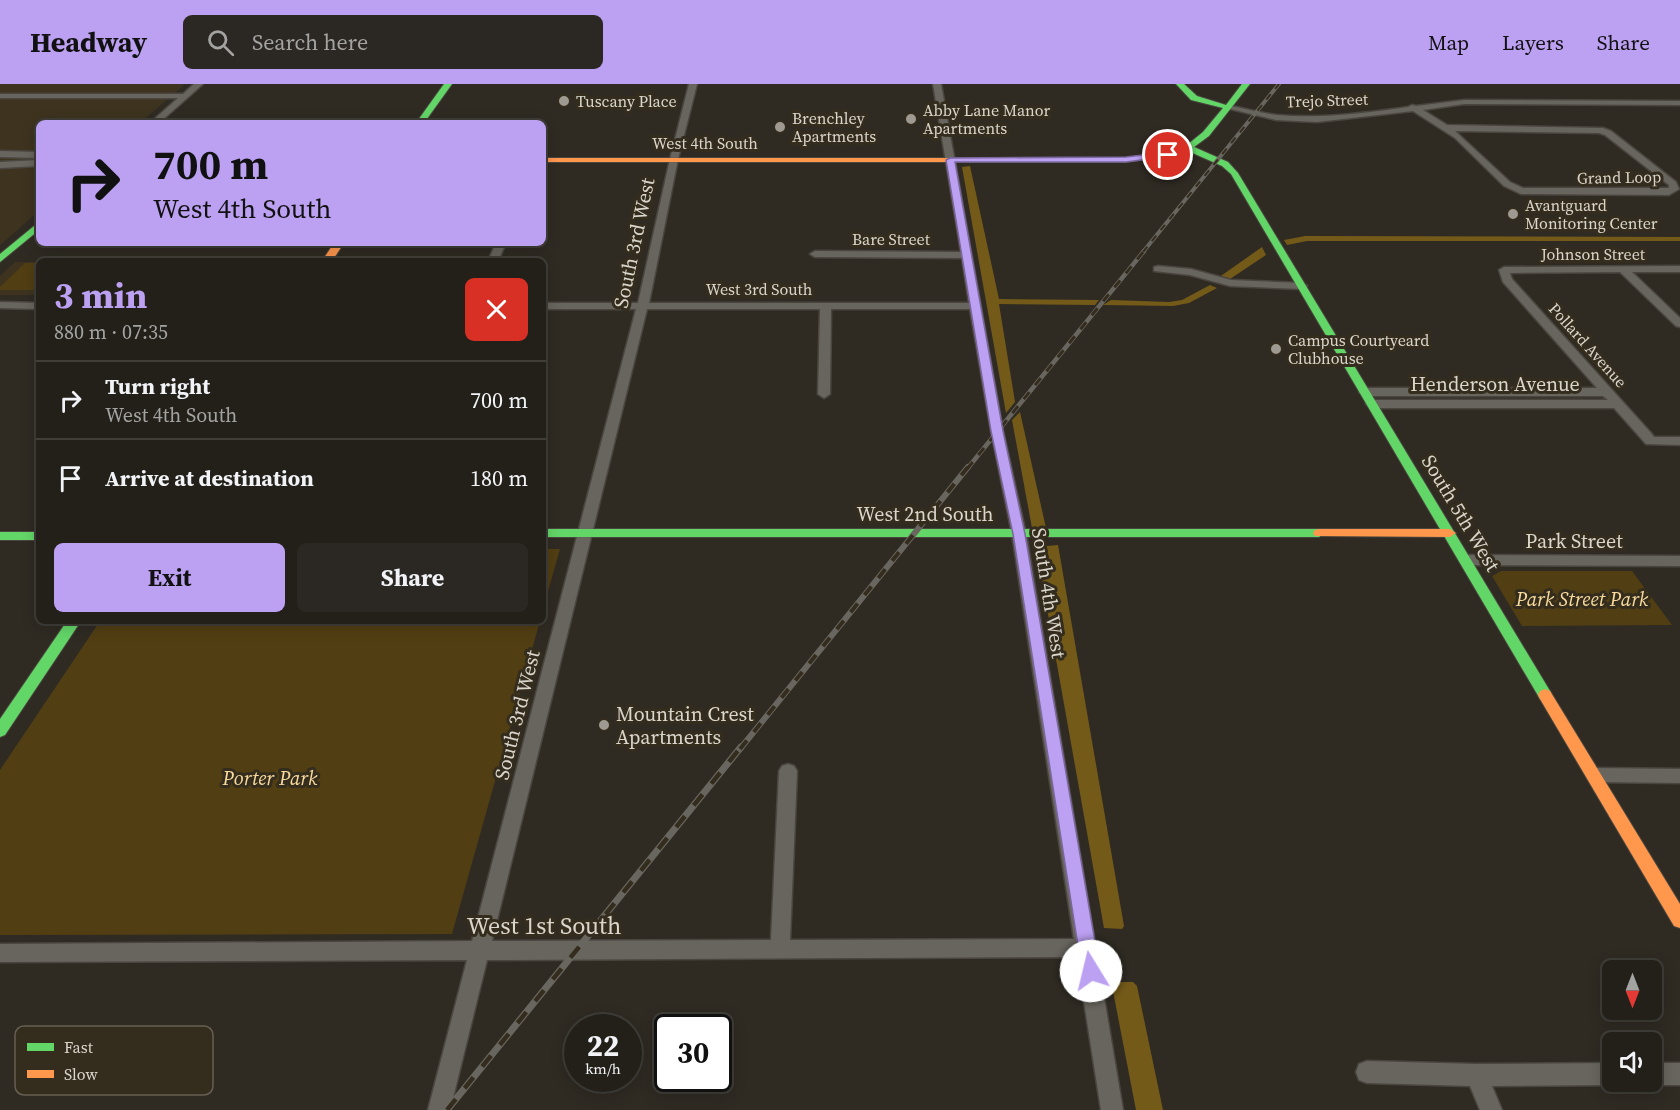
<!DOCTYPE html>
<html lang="en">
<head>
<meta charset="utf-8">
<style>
	:root { --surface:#23201a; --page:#2b2823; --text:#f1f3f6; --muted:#a3a3a2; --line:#403e39; --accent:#bca0f2 }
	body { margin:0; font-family:"Source Serif 4",serif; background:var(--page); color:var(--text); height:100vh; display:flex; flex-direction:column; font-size:22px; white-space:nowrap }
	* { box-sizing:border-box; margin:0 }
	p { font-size:20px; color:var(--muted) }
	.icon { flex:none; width:33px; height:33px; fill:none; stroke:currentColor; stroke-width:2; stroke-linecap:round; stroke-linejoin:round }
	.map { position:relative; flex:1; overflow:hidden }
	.details { position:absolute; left:36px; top:174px; width:510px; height:366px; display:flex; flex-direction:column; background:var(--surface); border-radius:9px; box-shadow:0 3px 15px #0003,0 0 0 2px var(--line) }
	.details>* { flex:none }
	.top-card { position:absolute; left:36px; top:36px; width:510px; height:126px; border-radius:9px; box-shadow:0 3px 15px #0003,0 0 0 2px var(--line); background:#bca0f2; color:#111; overflow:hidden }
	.needle { width:39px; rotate:180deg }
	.buttons { position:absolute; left:1602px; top:876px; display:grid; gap:12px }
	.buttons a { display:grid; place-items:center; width:60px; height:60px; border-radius:9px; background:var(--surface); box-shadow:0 3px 15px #0003,0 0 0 2px var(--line); font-size:30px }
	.speed { position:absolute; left:564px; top:930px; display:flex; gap:12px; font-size:30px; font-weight:700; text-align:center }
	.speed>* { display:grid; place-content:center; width:78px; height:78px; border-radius:50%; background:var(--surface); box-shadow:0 3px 15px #0003,0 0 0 2px var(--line); line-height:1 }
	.speed small { font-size:15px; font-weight:400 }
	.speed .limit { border:3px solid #111; border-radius:9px; background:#fff; color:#111 }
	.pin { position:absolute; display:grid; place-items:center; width:51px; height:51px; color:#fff; margin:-26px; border:3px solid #fff; border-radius:50%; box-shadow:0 2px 6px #0007 }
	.me { position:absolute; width:66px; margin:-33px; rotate:351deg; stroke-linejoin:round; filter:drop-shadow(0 0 4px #0008) }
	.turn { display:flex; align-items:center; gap:21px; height:126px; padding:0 18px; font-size:27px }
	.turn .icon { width:78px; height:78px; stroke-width:2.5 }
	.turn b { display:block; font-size:42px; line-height:51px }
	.round { display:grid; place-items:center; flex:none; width:63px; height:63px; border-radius:9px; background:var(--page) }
	.overview { display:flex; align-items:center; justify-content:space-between; height:102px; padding:0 18px }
	h1 { font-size:36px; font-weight:700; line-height:45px; color:var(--accent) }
	.button { display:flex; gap:12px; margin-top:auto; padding:12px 18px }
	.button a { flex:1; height:69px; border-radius:9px; background:var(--accent); color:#111; font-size:24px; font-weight:700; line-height:69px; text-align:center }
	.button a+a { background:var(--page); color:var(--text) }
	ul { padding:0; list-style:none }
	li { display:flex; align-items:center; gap:18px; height:78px; padding:0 18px; border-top:2px solid var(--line) }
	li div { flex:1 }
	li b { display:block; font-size:22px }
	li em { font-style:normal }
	header { display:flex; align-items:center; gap:36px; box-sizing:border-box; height:84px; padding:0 30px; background:var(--accent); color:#111 }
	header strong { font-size:28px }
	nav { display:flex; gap:33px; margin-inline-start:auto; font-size:21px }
	.search { width:420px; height:54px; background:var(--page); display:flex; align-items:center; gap:15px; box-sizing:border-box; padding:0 21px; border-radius:9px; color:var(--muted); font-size:22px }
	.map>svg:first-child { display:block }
	.built { fill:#3d331f }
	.green { fill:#513e13 }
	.water { fill:#745a19 }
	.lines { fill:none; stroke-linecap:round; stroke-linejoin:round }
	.street-casing { stroke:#4a463f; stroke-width:3 }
	.fast-casing { stroke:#4a463f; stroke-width:2 }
	.slow-casing { stroke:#4a463f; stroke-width:2 }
	.street { fill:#68655e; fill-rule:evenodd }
	.fast { fill:#63d668; fill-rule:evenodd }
	.slow { fill:#ff974d; fill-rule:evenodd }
	.rail-far3-casing { stroke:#69665f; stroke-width:4 }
	.rail-far2-casing { stroke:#69665f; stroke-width:4.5 }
	.rail-far1-casing { stroke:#69665f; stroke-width:6 }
	.rail-casing { stroke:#69665f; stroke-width:7 }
	.rail-far3 { stroke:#342d1e; stroke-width:2; stroke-dasharray:7; stroke-linecap:butt }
	.rail-far2 { stroke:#342d1e; stroke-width:3; stroke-dasharray:9; stroke-linecap:butt }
	.rail-far1 { stroke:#342d1e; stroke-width:4; stroke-dasharray:11; stroke-linecap:butt }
	.rail { stroke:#342d1e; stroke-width:4.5; stroke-dasharray:14; stroke-linecap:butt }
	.route { fill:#bca0f2; stroke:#7a689d; stroke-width:1.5 }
	.poi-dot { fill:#9e9a91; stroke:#342d1e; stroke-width:2 }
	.labels { text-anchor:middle; stroke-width:6; stroke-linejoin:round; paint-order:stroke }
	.far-street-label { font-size:16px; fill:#dad6cc; stroke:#342d1e }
	.far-poi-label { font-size:16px; fill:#dad6cc; stroke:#342d1e; text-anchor:start }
	.street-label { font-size:20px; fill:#dad6cc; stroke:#342d1e }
	.park-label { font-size:20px; font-style:italic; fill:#fadb9c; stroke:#342d1e }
	.poi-label { font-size:20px; fill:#dad6cc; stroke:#342d1e; text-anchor:start }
	.near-street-label { font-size:24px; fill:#dad6cc; stroke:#342d1e }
	.key { fill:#342d1e; stroke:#666052; stroke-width:1.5 }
	.key-label { font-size:16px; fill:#dad6cc }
</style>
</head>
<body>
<header>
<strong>Headway</strong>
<div class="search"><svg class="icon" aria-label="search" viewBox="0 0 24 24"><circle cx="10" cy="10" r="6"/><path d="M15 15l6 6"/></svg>Search here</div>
<nav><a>Map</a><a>Layers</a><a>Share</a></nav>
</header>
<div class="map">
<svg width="1680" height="1026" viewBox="0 0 1680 1026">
	<rect width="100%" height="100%" fill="#2f2b23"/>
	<g class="built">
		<polygon points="0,0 185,0 140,39 39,39 39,127 0,161"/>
		<polygon points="15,178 39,178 39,211 0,211 0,192"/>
	</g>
	<g class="green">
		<polygon points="25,179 39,179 39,206 0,206 0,203"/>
		<polygon points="543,465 560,465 543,525"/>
		<polygon points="1501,487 1632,487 1672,541 1522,542 1492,492"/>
		<polygon points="100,537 540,537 452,850 0,851 0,686"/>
	</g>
	<g class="water">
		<polygon points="970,82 999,215 1099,216 1095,221 999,220 1015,318 1006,329 962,83"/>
		<polygon points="1305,152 1680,153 1680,157 1307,157 1287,161 1284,156"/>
		<polygon points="1262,163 1266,171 1227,197 1218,194"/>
		<polygon points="1210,201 1217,204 1189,219 1173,222 1103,221 1111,216 1169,218 1182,216"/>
		<polygon points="1020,328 1046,444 1032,444 1012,336"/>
		<polygon points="1058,461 1124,842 1122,845 1104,844 1036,463"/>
		<polygon points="1115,898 1133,898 1137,902 1163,1026 1136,1026 1112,902"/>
	</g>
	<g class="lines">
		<defs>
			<g id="street">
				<polygon points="194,0 203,0 159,39 150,39 178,14 0,14 0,10 183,10"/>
				<path d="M689,0h8l-19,75 -29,144h320l-7,-45 -147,-1 -5,-3 5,-3 146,1 -28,-168h8l62,347 23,103 97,576h-22l-24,-153 -590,3 -37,150h-22l39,-150 -467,2v-18l472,-3 164,-632h-93v-6h95l32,-144zM647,225h173l-2,85 6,4 6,-4 1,-85h139l21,122 21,103 62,405 -284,1 7,-169 -3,-5 -6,-2 -6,2 -3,5 -8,169 -279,1z"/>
				<path d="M1464,16l216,1v4l-216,-1 -41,6 24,15 156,3 8,3 65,51 3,7 -10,6 -148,-1 -17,-8 -49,-48 -42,-27 -96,11 -41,-2 -54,-13 4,-2c17,3 34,8 51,10 44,4 88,-2 131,-8l4,-2 4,1zM1455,47l144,2 6,2 64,50v3h-146l-13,-6z"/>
				<polygon points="0,67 39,68 39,74 0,73"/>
				<polygon points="39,76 39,82 0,84 0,78"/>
				<polygon points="496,159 506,159 498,177 488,177"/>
				<polygon points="1158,182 1191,185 1231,196 1302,199 1307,202 1302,205 1230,202 1190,191 1154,187 1154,183"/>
				<polygon points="1680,182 1680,188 1632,188 1680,234 1680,243 1676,242 1620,188 1510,189 1512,195 1651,349 1654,353 1680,353 1680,361 1646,360 1614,324 1372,324 1366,320 1372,316 1608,316 1603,312 1365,312 1359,308 1365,304 1597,304 1503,198 1499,186 1504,183"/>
				<polygon points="0,218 39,219 39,225 0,224"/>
				<polygon points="1467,471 1680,472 1680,482 1467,481 1460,476"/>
				<polygon points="1595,684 1680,685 1680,699 1595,698 1589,696 1586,691 1589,686"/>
				<polygon points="1367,977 1476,980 1612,979 1612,998 1620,998 1612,1001 1492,1002 1502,1026 1480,1026 1470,1002 1367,999 1359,996 1356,988 1359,980"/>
				<polygon points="1652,979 1680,979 1680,1001 1652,1001 1644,998 1652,998"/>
			</g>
			<g id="fast">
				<polygon points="444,0 452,0 424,39 416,39"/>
				<polygon points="1176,0 1184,0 1197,12 1226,21 1242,0 1250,0 1209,52 1194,63 1228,78 1238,89 1550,607 1552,611 1550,615 1540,615 1231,90 1222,82 1188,67 1175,71 1126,78 959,78 955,76 959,74 1126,74 1173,67 1187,61 1203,48 1223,24 1191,16"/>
				<polygon points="39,138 39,146 0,178 0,170"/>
				<polygon points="543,445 1319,445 1325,449 1319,453 543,453"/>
				<rect x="0" y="448" width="39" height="8"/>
				<polygon points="67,537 81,537 5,651 0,653 0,635"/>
			</g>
			<g id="slow">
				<polygon points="543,74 959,74 963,76 959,78 543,78"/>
				<polygon points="334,159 344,159 332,177 322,177"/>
				<polygon points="1319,445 1450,445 1456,449 1450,453 1315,452 1313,449 1315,446"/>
				<polygon points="1545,605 1550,607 1680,820 1680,844 1674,842 1540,615 1538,611 1540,607"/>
			</g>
		</defs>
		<use href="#street" class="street-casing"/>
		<use href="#fast" class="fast-casing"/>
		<use href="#slow" class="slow-casing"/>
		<use href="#street" class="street"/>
		<use href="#fast" class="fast"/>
		<use href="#slow" class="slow"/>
		<defs>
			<polyline id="rail-far3" points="1143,168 1279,0"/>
			<polyline id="rail-far2" points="967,385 1144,167"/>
			<polyline id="rail-far1" points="740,665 968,383"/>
			<polyline id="rail" points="447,1026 741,663"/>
		</defs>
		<use href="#rail-far3" class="rail-far3-casing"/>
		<use href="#rail-far2" class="rail-far2-casing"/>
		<use href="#rail-far1" class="rail-far1-casing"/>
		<use href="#rail" class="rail-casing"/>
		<use href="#rail-far3" class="rail-far3"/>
		<use href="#rail-far2" class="rail-far2"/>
		<use href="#rail-far1" class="rail-far1"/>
		<use href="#rail" class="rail"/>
	</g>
	<polygon class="route" points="1168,68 1171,69 1171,72 1126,78 955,78 1003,347 1025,450 1100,887 1097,893 1091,896 1084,893 1082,887 1013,450 991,347 946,76 950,74 1126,73"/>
	<g class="poi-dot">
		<circle cx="564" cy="17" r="6"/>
		<circle cx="911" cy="35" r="6"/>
		<circle cx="780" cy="43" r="6"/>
		<circle cx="1513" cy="130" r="6"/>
		<circle cx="1276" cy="265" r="6"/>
		<circle cx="604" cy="641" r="6"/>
	</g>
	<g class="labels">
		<g class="far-street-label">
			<text transform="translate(1327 16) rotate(-2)" y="6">Trejo Street</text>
			<text x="705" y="65">West 4th South</text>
			<text transform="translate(1619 93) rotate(-1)" y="6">Grand Loop</text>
			<text x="891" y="161">Bare Street</text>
			<text x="1593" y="176">Johnson Street</text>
			<text x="759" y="211">West 3rd South</text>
			<text transform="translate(1588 261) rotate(48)" y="6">Pollard Avenue</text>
		</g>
		<g class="far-poi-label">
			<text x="576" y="23">Tuscany Place</text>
			<text x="923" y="32">Abby Lane Manor<tspan x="923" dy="18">Apartments</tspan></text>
			<text x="792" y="40">Brenchley<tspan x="792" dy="18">Apartments</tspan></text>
			<text x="1525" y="127">Avantguard<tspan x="1525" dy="18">Monitoring Center</tspan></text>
			<text x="1288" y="262">Campus Courtyeard<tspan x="1288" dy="18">Clubhouse</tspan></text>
		</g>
		<g class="street-label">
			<text transform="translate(634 159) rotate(-78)" y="7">South 3rd West</text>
			<text x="1495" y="307">Henderson Avenue</text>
			<text transform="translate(1461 429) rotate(59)" y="7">South 5th West</text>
			<text x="925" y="437">West 2nd South</text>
			<text x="1574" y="464">Park Street</text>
			<text transform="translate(1049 509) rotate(81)" y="7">South 4th West</text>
			<text transform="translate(517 631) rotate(-76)" y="7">South 3rd West</text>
		</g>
		<g class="park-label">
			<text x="1582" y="522">Park Street Park</text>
			<text x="270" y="701">Porter Park</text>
		</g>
		<g class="poi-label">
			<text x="616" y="637">Mountain Crest<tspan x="616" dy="23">Apartments</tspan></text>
		</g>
		<g class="near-street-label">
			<text x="544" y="850">West 1st South</text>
		</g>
	</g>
	<rect x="15" y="942" width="198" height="69" rx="9" class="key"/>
	<rect x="27" y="959" width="27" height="8" fill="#63d668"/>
	<rect x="27" y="986" width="27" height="8" fill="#ff974d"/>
	<g class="key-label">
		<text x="64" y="969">Fast</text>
		<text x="64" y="996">Slow</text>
	</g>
</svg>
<div class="buttons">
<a><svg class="needle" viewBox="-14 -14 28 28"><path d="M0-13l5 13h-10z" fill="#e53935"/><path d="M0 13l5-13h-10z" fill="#a3a3a2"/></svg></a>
<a><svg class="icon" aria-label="sound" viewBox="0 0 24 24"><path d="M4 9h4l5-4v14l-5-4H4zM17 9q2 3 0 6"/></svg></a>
</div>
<div class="speed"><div>22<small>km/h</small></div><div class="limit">30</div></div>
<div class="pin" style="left:1168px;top:71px;background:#d93025"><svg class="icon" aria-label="arrive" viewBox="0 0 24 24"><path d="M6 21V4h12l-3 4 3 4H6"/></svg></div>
<svg class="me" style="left:1091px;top:887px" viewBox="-20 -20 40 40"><circle r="19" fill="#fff"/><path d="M0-13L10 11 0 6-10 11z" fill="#bca0f2"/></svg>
<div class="top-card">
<div class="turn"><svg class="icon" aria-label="right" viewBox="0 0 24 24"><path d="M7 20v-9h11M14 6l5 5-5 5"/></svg><div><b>700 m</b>West 4th South</div></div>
</div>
<section class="details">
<div class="overview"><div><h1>3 min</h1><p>880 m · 07:35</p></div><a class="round" style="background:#d93025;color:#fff"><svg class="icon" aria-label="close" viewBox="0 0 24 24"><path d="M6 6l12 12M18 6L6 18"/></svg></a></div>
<ul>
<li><svg class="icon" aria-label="right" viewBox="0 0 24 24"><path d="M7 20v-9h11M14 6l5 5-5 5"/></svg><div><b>Turn right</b><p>West 4th South</p></div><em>700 m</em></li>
<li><svg class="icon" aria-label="arrive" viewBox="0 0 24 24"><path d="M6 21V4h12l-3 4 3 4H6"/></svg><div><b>Arrive at destination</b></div><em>180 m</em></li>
</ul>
<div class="button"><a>Exit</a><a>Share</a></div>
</section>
</div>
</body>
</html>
